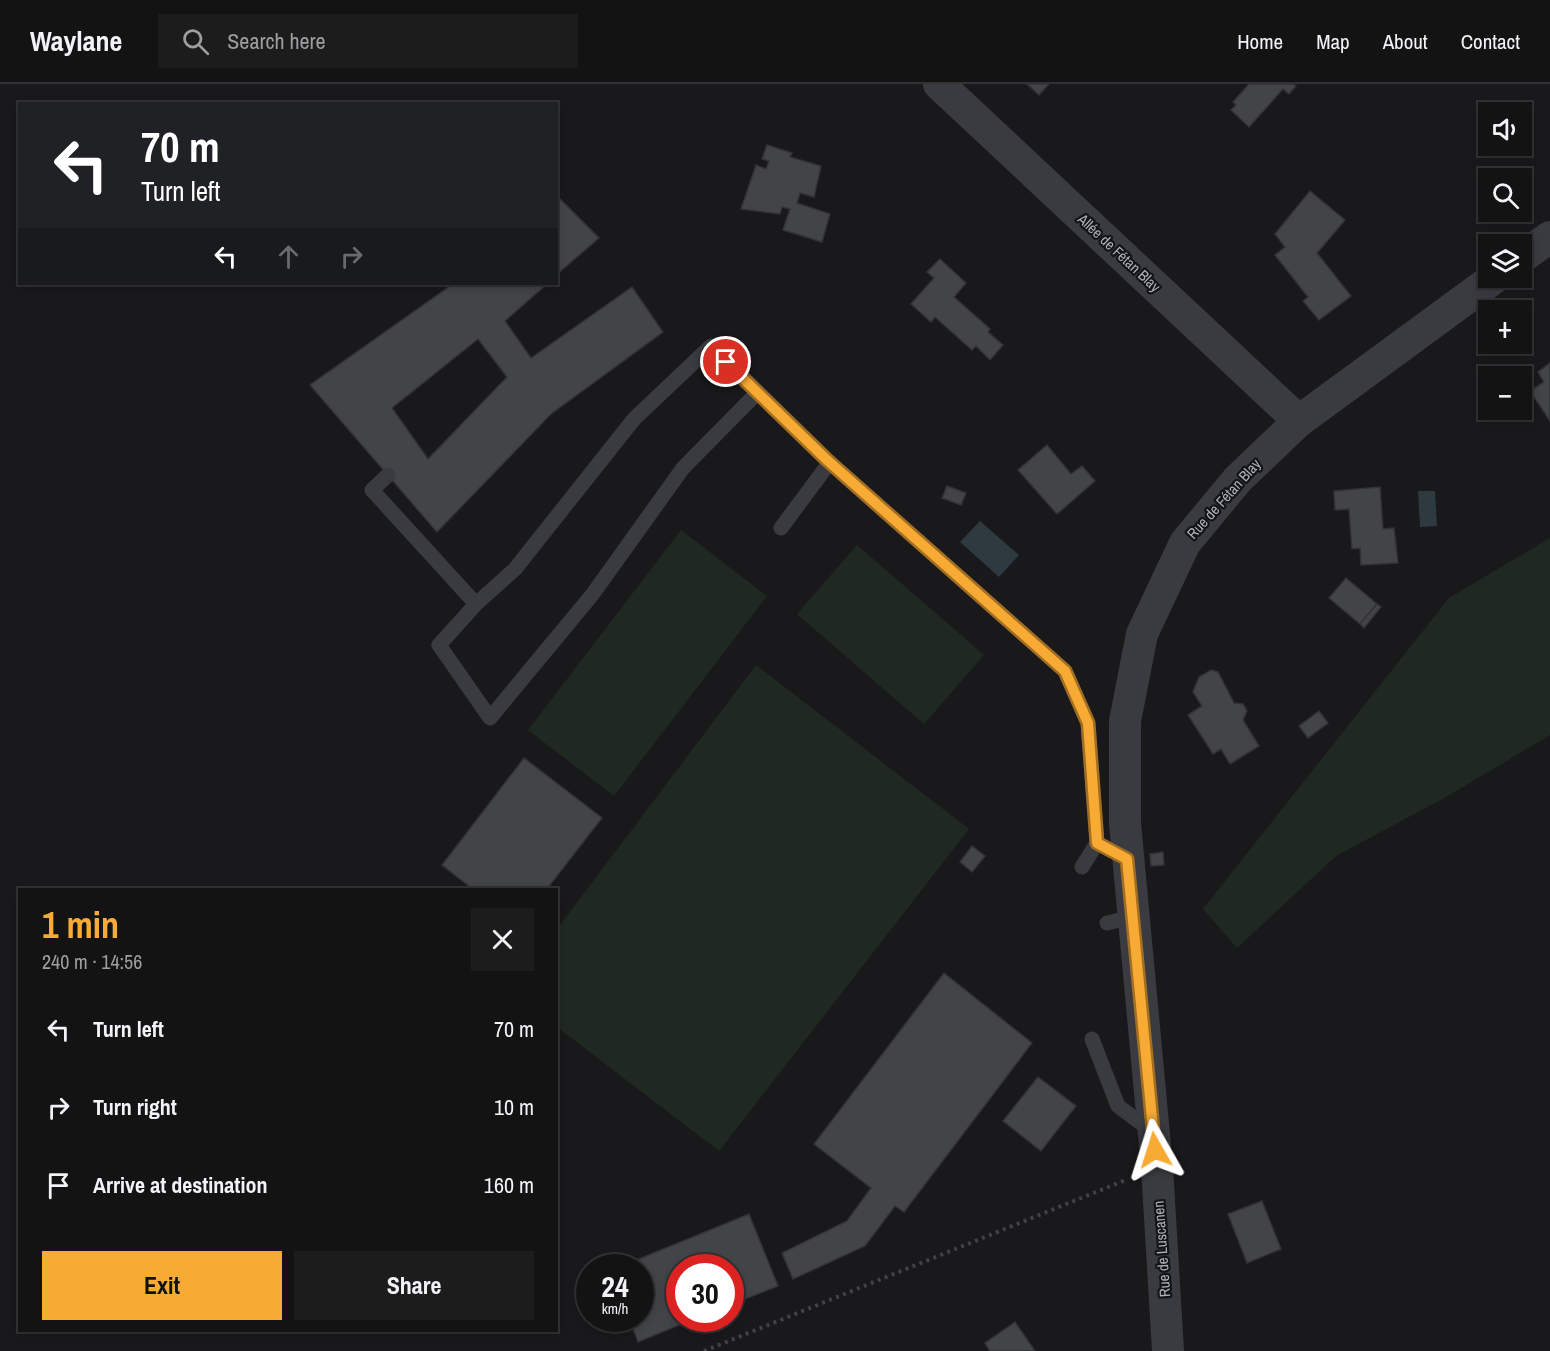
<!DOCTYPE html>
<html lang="en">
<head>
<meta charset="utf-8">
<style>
	:root { --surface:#131314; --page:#1c1c1d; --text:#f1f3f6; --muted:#9d9ea0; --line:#323234; --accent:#f7aa34 }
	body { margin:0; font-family:"Archivo Narrow",sans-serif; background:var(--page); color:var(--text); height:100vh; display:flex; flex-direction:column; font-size:22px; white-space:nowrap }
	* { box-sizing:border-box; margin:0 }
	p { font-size:20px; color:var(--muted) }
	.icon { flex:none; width:33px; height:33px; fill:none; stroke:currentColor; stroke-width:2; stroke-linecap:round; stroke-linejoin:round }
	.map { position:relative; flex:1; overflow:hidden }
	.sheet { position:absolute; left:18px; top:804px; width:540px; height:444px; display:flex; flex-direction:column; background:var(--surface); border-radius:0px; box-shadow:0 3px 9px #0003,0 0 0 2px var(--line) }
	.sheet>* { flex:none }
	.guide { position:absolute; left:18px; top:18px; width:540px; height:183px; border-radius:0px; box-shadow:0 3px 9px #0003,0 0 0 2px var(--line); background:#202124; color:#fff; overflow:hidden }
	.buttons { position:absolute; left:1478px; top:18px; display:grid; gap:12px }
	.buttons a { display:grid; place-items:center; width:54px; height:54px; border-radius:0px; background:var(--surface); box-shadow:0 3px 9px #0003,0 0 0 2px var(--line); font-size:30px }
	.speed { position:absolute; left:576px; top:1170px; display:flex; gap:12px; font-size:30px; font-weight:700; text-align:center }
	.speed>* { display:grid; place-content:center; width:78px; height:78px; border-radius:50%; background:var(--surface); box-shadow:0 3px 9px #0003,0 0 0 2px var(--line); line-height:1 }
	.speed small { font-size:15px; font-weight:400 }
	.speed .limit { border:9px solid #d22; background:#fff; color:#111 }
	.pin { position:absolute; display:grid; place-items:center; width:51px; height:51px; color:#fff; margin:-26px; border:3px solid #fff; border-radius:50%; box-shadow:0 2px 6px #0007 }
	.me { position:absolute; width:66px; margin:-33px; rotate:354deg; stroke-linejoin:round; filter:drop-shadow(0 0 4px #0008) }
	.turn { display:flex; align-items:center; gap:21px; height:126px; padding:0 24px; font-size:27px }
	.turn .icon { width:78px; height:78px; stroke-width:2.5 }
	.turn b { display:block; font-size:42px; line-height:51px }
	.lanes { display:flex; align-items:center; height:57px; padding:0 24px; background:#0003; justify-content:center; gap:30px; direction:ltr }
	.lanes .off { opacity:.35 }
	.round { display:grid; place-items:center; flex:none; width:63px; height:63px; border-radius:0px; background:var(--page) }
	.summary { display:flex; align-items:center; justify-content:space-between; height:102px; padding:0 24px }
	h1 { font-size:36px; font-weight:800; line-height:45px; color:var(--accent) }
	.action { display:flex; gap:12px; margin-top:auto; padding:12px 24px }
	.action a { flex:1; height:69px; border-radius:0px; background:var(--accent); color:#111; font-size:24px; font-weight:800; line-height:69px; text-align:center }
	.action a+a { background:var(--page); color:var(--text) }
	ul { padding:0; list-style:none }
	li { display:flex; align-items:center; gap:18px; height:78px; padding:0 24px }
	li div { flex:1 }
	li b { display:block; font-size:22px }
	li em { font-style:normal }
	header { display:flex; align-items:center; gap:36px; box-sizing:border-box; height:84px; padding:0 30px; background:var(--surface); border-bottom:2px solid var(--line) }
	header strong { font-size:28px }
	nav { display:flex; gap:33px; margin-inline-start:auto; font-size:21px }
	.search { width:420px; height:54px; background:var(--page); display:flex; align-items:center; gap:15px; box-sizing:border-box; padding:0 21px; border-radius:0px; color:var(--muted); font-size:22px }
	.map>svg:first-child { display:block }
	.green { fill:#202921 }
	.water { fill:#2e3940 }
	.building { fill:#434448; stroke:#333337; stroke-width:1.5; fill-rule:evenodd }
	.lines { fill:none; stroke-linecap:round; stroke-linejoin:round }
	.path { stroke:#404247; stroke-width:4; stroke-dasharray:3 4.5; stroke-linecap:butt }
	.lane { stroke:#3a3b40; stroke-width:15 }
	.street { stroke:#3a3b40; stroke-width:32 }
	.route-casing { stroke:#a16e22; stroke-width:15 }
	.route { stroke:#f7aa34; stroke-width:10 }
	.labels { text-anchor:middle; stroke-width:4.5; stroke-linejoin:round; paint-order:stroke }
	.street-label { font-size:15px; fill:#abb1bb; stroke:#141416 }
</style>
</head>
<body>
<header>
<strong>Waylane</strong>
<div class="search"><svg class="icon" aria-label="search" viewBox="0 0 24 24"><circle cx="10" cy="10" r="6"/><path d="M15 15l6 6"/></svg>Search here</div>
<nav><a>Home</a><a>Map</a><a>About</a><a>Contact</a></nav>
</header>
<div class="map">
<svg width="1550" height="1267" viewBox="0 0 1550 1267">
	<rect width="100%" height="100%" fill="#19191b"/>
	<g class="green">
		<polygon points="681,446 767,512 614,712 528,646"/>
		<polygon points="1550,454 1550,651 1446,713 1336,772 1237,864 1203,825 1449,514"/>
		<polygon points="857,461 984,571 924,640 797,530"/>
		<polygon points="756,581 969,745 719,1067 557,943 557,845"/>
	</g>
	<g class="water">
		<polygon points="1418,407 1435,407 1437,442 1420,443"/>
		<polygon points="980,437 1019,471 999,493 960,458"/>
	</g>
	<g class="building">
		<polygon points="1027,0 1049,0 1039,11"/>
		<polygon points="1249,0 1293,0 1296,2 1289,10 1283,5 1249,43 1231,26 1236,21 1233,18"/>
		<polygon points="767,61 792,69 790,73 821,82 814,113 800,109 797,119 830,130 822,158 783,146 790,125 782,123 780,130 741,125 756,81 766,85 769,77 762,75"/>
		<polygon points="1310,107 1345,136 1317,169 1351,212 1319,236 1303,217 1308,213 1275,171 1285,163 1275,150"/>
		<polygon points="559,114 599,154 556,191 556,116"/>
		<polygon points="940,175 966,199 954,213 990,245 988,248 1003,261 990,276 976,262 972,266 935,233 931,238 911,220 934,194 927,188"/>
		<path d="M453,200h94l-42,37 26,37 101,-71 31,45 -112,82 -114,118 -127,-147zM478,255l29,38 -79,82 -36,-51z"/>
		<polygon points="1550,279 1550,337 1530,307 1544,298 1538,288"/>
		<polygon points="1047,361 1071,390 1082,382 1095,397 1057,430 1018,386"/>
		<polygon points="947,402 966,409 961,421 942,414"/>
		<polygon points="1380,403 1383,445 1394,444 1398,479 1361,481 1360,464 1352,465 1349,425 1335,426 1334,407"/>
		<polygon points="1346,494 1377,520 1360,540 1329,514"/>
		<polygon points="1377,520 1381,523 1364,544 1360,540"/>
		<polygon points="1211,586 1218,588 1234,619 1243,620 1247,627 1243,636 1259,662 1230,680 1221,665 1213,670 1188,631 1202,622 1193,608 1199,593"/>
		<polygon points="1319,627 1328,639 1308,654 1299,642"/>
		<polygon points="524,674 602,734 546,806 474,806 442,781"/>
		<polygon points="972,762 985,772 972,788 960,778"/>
		<polygon points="1163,768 1164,781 1151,782 1150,770"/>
		<polygon points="944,889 1032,959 904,1128 895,1122 865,1162 793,1195 782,1169 847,1137 871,1104 814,1060"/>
		<polygon points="1038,993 1076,1022 1041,1067 1003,1037"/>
		<polygon points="1262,1117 1281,1165 1247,1179 1228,1130"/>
		<polygon points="749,1130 778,1202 730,1221 730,1184 680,1184 680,1234 696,1234 638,1258 629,1234 640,1234 640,1184 617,1184"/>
		<polygon points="1015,1238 1035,1267 990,1267 985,1259"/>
	</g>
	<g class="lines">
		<polyline class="path" points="704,1267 1128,1095"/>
		<g class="lane">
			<polyline points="388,391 372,406 476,520 515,485 634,335 711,262 827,376 1065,587 1088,639 1097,759 1127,775"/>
			<polyline points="781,444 830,378"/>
			<polyline points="476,520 439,561 490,634 592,511 683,384 758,308"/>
			<polyline points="1082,783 1097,759"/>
			<polyline points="1107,839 1133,833"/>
			<polyline points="1092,955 1118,1022 1153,1048"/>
		</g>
		<g class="street">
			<polyline points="939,0 1299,337"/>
			<polyline points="1521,174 1550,153"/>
			<polyline points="1168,1267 1157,1083 1125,739 1125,637 1142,550 1185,459 1238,395 1299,337 1494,194"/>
		</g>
	</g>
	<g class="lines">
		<defs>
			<polyline id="route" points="726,278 827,376 1065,587 1088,639 1097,759 1127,775 1155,1066"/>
		</defs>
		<use href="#route" class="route-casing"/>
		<use href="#route" class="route"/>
	</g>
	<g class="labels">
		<g class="street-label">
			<text transform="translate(1119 169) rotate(43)" y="5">Allée de Fétan Blay</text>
			<text transform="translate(1224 415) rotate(-48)" y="5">Rue de Fétan Blay</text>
			<text transform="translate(1162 1165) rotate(-94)" y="5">Rue de Luscanen</text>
		</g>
	</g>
</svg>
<div class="buttons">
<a><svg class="icon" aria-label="sound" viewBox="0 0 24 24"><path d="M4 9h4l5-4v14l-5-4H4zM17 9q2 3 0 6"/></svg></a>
<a><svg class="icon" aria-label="search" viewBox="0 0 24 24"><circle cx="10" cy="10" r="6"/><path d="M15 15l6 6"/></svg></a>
<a><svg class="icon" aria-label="layers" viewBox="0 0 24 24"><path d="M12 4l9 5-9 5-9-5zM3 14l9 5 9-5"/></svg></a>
<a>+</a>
<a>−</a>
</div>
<div class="speed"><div>24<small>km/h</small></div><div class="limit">30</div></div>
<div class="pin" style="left:726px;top:278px;background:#d93025"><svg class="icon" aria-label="arrive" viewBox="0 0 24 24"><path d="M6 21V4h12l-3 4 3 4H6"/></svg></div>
<svg class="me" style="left:1155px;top:1066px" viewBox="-20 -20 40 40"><path d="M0-17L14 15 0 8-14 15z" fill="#f7aa34" stroke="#fff" stroke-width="4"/></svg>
<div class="guide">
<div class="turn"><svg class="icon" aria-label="left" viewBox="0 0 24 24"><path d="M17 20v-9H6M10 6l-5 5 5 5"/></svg><div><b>70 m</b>Turn left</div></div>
<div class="lanes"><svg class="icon" aria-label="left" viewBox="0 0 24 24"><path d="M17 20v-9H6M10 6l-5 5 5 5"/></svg><svg class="icon off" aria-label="ahead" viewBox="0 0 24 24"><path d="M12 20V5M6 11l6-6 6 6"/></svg><svg class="icon off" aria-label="right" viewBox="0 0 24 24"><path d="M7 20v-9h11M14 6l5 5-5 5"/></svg></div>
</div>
<section class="sheet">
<div class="summary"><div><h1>1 min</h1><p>240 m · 14:56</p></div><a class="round"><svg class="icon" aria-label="close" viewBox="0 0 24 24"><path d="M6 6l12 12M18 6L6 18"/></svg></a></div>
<ul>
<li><svg class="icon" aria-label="left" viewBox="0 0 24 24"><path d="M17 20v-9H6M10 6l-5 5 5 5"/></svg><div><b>Turn left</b></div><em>70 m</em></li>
<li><svg class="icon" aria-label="right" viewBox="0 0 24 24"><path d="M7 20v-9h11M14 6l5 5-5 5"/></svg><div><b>Turn right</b></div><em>10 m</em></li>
<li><svg class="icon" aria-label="arrive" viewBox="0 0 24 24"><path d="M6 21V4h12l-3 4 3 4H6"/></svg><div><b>Arrive at destination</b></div><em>160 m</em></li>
</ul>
<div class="action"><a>Exit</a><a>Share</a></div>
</section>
</div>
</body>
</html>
